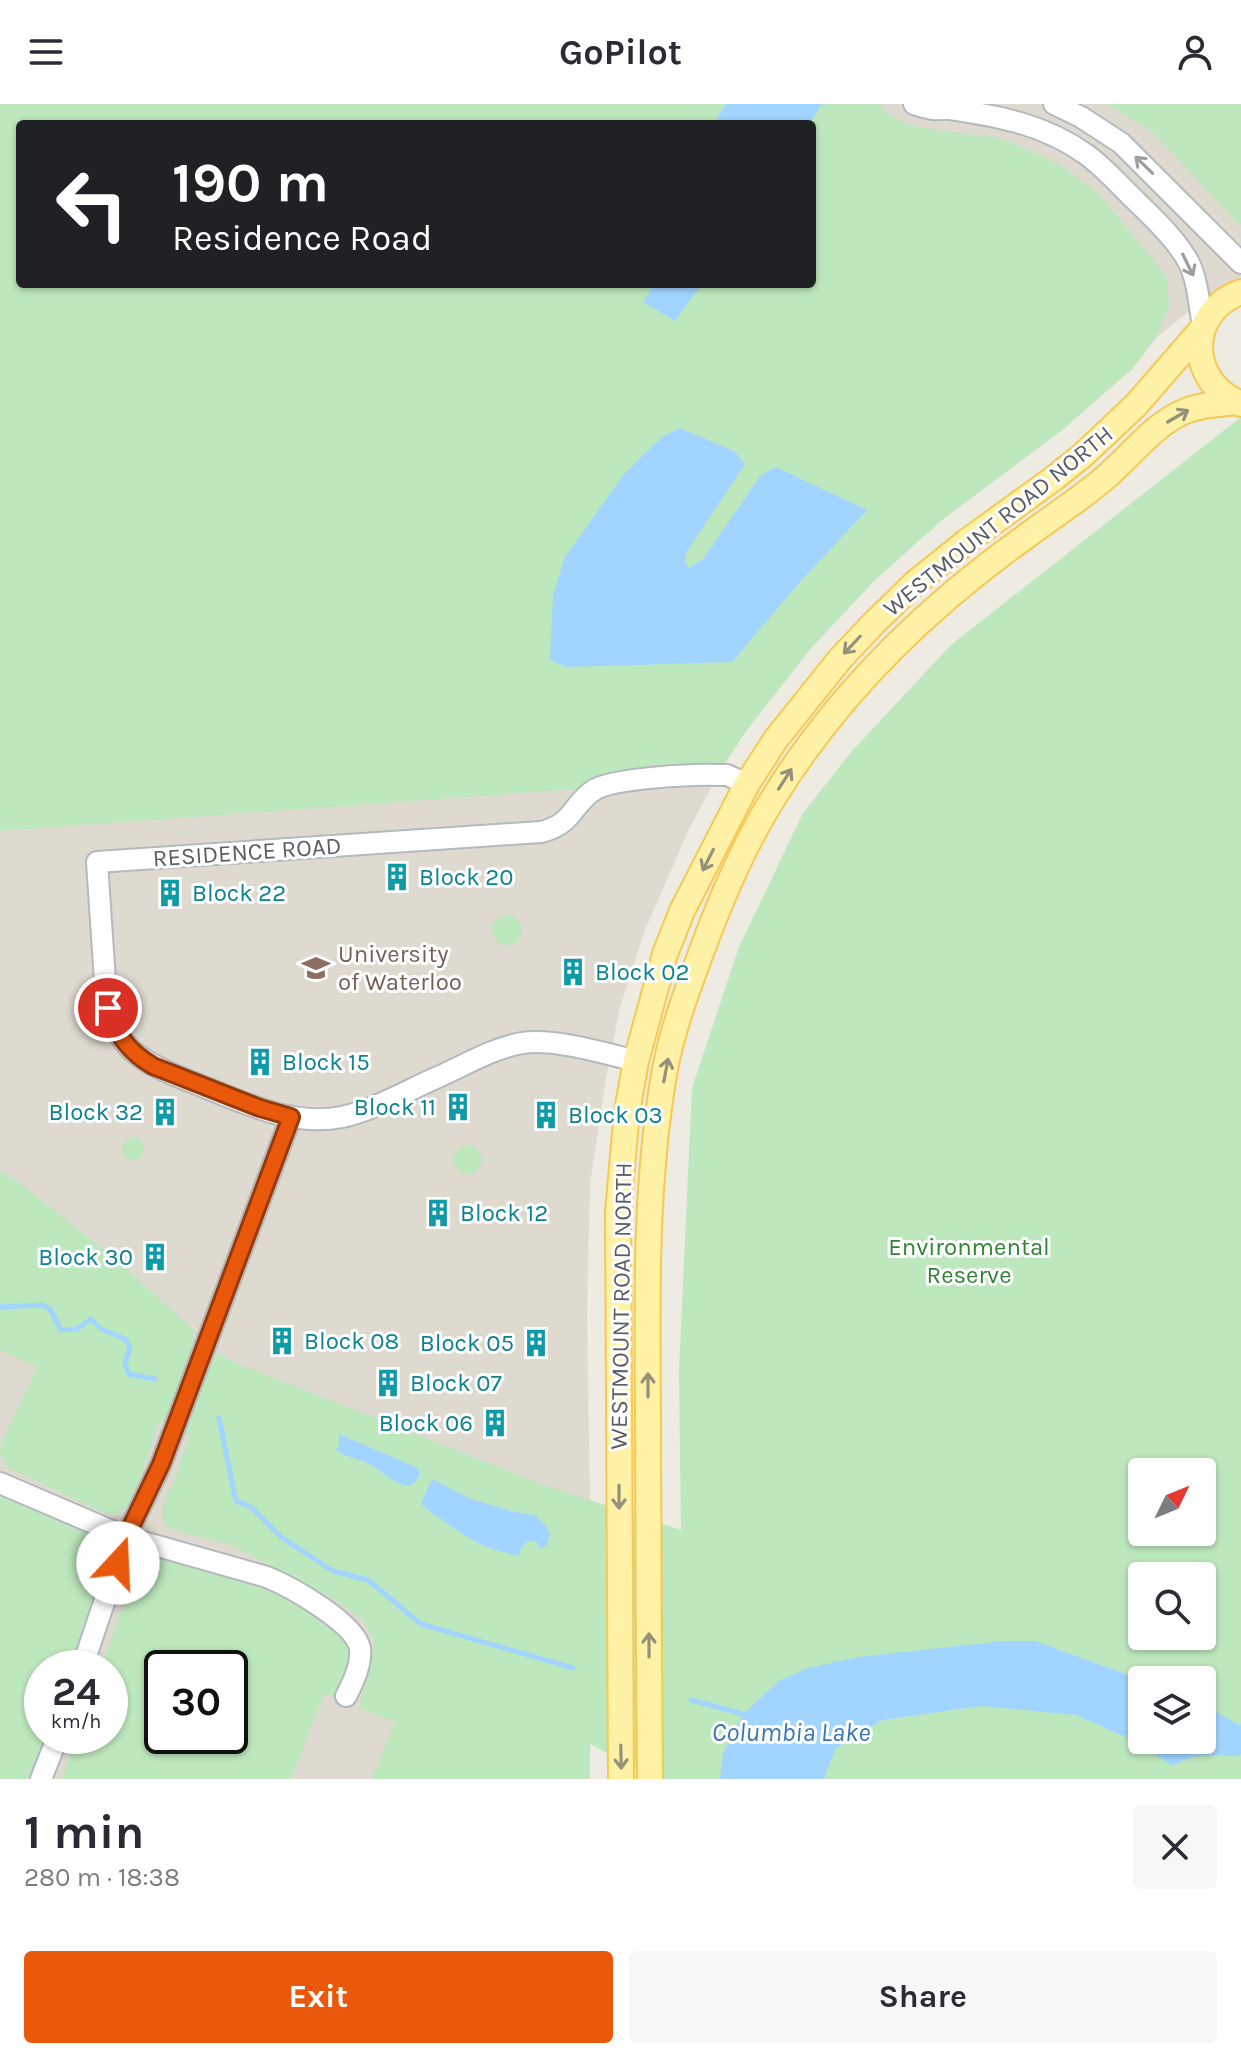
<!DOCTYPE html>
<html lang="en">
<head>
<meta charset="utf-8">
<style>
	:root { --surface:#fff; --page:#f7f7f7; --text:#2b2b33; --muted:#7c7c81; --accent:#ea580c }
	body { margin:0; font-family:Karla,sans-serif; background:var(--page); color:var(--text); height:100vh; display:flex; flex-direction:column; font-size:30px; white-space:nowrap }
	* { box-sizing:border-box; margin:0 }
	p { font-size:26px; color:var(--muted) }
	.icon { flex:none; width:44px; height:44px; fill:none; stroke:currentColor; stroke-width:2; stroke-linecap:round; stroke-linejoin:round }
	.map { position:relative; height:1675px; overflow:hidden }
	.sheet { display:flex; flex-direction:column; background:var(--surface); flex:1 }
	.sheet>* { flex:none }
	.banner { position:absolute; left:16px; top:16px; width:800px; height:168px; border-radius:8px; box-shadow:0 2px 6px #0004; background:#202124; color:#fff; overflow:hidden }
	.needle { width:52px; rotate:47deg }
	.fabs { position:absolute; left:1128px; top:1354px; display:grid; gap:16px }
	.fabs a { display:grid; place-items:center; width:88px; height:88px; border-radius:8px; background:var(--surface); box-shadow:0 2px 6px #0004; font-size:40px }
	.speed { position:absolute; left:24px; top:1546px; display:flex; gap:16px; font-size:40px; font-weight:700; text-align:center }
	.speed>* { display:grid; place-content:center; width:104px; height:104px; border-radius:50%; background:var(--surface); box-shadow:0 2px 6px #0004; line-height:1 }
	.speed small { font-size:20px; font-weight:400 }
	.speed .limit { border:4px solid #111; border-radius:12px; background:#fff; color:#111 }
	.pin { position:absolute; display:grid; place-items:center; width:68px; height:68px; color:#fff; margin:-34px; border:4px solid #fff; border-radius:50%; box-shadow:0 2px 8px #0007 }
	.me { position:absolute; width:88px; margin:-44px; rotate:20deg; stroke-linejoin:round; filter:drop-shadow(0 0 6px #0008) }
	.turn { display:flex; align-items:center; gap:28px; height:168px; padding:0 24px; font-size:36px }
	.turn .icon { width:104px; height:104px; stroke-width:2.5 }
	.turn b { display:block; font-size:56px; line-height:68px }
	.round { display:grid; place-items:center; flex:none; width:84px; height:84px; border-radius:8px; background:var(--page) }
	.head { display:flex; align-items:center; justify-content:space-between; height:136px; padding:0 24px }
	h1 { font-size:48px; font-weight:700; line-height:60px }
	.cta { display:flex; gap:16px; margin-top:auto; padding:16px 24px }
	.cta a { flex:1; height:92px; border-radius:8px; background:var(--accent); color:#fff; font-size:32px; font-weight:700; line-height:92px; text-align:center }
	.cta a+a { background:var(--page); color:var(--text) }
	header { display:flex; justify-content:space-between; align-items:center; height:104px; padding:0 24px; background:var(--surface); font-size:36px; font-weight:700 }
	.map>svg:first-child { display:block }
	.education { fill:#dedad0; fill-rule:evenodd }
	.green { fill:#bde7bd; fill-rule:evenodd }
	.water { fill:#a1d5ff }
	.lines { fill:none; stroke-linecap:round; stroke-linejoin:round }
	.stream { stroke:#a1d5ff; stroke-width:5 }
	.minor-casing { stroke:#b5b8bd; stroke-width:24 }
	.major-casing { stroke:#f6c952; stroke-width:28 }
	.minor { stroke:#fff; stroke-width:20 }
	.major { stroke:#fff1a6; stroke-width:24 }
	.oneway { stroke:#9c9ea1 }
	.oneway2 { stroke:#94917a }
	.route-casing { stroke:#983908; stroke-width:20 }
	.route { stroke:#ea580c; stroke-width:14 }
	.labels { text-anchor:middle; stroke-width:6; stroke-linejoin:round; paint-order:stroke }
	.street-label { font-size:24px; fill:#5a5e63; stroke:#fff }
	.culture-label { font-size:24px; fill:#0d838f; stroke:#fff; text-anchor:start }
	.education-label { font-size:24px; fill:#785e54; stroke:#fff; text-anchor:start }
	.park-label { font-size:24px; fill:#318435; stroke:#fff }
	.water-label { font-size:26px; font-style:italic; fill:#3a75b5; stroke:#fff }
</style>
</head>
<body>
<header><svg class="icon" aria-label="menu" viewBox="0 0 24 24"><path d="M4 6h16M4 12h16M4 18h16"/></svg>GoPilot<svg class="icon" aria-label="person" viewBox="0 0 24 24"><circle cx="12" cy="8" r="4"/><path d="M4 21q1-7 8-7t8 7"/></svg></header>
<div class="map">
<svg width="1241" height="1675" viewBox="0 0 1241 1675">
	<rect width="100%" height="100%" fill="#eeebe2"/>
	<path class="education" d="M0,0h1241v175l-17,5 -66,52 -26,33 -70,61 -119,89 -69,62 -63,67 -65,83 -24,37 -32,59 -45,103 -25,77 -14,71 -16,106 -3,129 3,187v279h-590zM20,20h792v160h-792zM42,1564h68v68h-68zM162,1564h68v68h-68z"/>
	<g class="green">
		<path d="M0,0h726l-13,20h-693v160h634l-11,18 32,19 27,-37h110v-160h-3l13,-20h58l7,9 11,7 18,7 79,11 18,5 45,21 41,30 68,83 2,29 -12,30 -25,33 -70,61 -119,89 -69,62 -63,67 -65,83 -24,37 -114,6 -19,14 -589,43zM680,324l54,23 11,13 -58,87 -2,10 4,7 14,-9 58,-84 106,34 -68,74 -233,84 96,-230z"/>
		<polygon points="1108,0 1241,0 1241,122 1154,29"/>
		<path d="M1241,313v1362h-584l-67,-35v35h-218l23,-57 -36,-14 16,-64 -11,-23 -30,-22 -105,-55 -58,-15 -8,-7 -1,-15 13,-28 15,-45 -31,-13 -20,60 -10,24 -10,8 -13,1 -99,-47 -7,-13 1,-10 36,-77 -37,-17v-179l17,10 96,76 82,74 -3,8 46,25 306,121 137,45 -2,-159 13,-283 47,-141 64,-134 49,-62 99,-106zM1142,1368h60v60h-60zM1142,1472h60v60h-60zM1142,1576h60v60h-60z"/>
		<circle cx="507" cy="826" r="15"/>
		<circle cx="133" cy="1045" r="11"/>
		<circle cx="468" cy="1056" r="14"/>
		<polygon points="0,1385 95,1428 106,1440 109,1452 73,1564 42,1564 42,1632 48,1632 31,1675 0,1675"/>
		<path d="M159,1450l120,37 64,39 8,14 1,15 -14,40 -14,-5 -33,85h-229l15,-43h33v-68h-9l37,-103 8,-7zM162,1564h68v68h-68z"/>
	</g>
	<g class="water">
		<polygon points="726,0 822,0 809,20 713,20"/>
		<polygon points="654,180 702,180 675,217 643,198"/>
		<polygon points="680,324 734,347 745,360 687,447 685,457 689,464 703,455 761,371 776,363 867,406 799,479 732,558 566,563 550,556 553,491 565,453 624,370 662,333"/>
		<path d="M339,1330l70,30 10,6v7l-9,9c-15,0 -26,-14 -39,-21 -12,-6 -25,-8 -35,-15l3,-5z"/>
		<path d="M432,1375l39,20 44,13 20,3 11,11 4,7 -3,12 -6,4 -5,-7 -8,-1 -6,6 -3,8c-40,-5 -62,-25 -94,-47l-4,-5z"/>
		<path d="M1003,1537h32l107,39v60h60v-36l39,22v28l-3,2c-28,-1 -39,-4 -66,10l-31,-22 -65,-29 -95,-9 -99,14 -47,29 -11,30h-104l3,-25 20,-40 37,-34 28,-12 50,-11z"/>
	</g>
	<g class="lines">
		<g class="stream">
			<polyline points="0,1203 42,1201 50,1205 61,1226 77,1225 91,1215 101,1225 125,1235 130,1244 125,1260 129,1270 155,1275"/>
			<polyline points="219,1314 236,1397 251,1403 281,1433 333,1467 368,1476 421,1520 573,1564"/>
			<polyline points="691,1596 743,1610"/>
		</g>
		<defs>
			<g id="minor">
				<path d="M914,0c15,5 29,9 43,0"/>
				<polyline points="1054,0 1081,13 1121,39 1241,159"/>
				<path d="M950,5c49,7 96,16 137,46 18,13 33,31 49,46 18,18 39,37 52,60 10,19 11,44 15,65"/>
				<path d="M636,957c-32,-8 -82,-23 -114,-18 -29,5 -57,22 -84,34 -30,13 -64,33 -96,40 -54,11 -108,-19 -158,-38 -43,-17 -71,-33 -78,-83l-9,-134 444,-30c33,-8 30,-27 53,-42 19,-12 100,-16 125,-15h8l20,9"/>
				<path d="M0,1379l126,54 141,40c24,10 87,45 93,71 2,15 -7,35 -14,48"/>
				<polyline points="82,1564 126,1433 161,1360 291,1013"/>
				<polyline points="41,1675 58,1632"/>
			</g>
			<g id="major">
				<path d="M1241,188c-55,20 -54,90 0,112"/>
				<polyline points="621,1675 618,1108 627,1007 636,957 665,850 682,807 747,680 776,635 840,555 874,519 914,480 966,438 1053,375 1083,351 1136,301 1202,225"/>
				<path d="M650,1675c-1,-123 -2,-245 -2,-368 -1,-114 -3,-229 17,-342 8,-42 24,-84 39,-124 19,-51 41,-102 70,-148 65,-105 154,-191 254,-262 24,-18 49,-34 72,-53 29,-23 53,-59 88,-72 16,-6 32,-6 49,-8"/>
			</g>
		</defs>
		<use href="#minor" class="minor-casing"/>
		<use href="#major" class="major-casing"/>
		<use href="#minor" class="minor"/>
		<use href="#major" class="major"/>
	</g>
	<defs><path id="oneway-shaft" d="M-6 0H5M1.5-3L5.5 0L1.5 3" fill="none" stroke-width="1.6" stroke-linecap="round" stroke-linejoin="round" transform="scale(2)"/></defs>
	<g class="oneway">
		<use href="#oneway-shaft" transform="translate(1144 61) rotate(-136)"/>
		<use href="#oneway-shaft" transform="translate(1188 161) rotate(64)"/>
	</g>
	<g class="oneway2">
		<use href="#oneway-shaft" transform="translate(1178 312) rotate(-30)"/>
		<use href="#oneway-shaft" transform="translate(852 541) rotate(133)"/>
		<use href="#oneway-shaft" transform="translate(785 675) rotate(-57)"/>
		<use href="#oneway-shaft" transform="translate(708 756) rotate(117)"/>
		<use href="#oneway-shaft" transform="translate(666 966) rotate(-79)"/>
		<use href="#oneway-shaft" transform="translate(648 1281) rotate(-90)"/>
		<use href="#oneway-shaft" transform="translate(619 1393) rotate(90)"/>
		<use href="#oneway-shaft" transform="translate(649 1541) rotate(-90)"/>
		<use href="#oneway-shaft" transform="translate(621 1653) rotate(89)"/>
	</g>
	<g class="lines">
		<defs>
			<path id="route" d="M108,904c7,26 21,44 45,58l107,42 31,9 -130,347 -35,73 -8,26"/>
		</defs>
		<use href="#route" class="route-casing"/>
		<use href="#route" class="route"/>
	</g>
	<defs>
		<symbol id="building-bare" viewBox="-9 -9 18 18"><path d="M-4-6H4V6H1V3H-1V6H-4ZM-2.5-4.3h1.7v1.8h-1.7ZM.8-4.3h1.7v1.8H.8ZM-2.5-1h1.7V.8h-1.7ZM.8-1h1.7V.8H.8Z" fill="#0f9aa8" stroke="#fff" stroke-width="2.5" paint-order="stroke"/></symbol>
		<symbol id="university-bare" viewBox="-9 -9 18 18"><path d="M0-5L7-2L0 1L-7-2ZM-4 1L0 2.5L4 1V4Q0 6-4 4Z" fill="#8d6e63" stroke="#fff" stroke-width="2.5" paint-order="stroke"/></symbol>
	</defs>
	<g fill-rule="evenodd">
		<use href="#building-bare" x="377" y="753" width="40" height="40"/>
		<use href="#building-bare" x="150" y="769" width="40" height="40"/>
		<use href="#university-bare" x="296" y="844" width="40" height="40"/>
		<use href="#building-bare" x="553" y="848" width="40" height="40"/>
		<use href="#building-bare" x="240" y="938" width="40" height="40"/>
		<use href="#building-bare" x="438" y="983" width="40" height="40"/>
		<use href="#building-bare" x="145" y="988" width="40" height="40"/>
		<use href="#building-bare" x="526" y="991" width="40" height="40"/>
		<use href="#building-bare" x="418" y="1089" width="40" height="40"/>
		<use href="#building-bare" x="135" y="1133" width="40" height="40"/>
		<use href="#building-bare" x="262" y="1217" width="40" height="40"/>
		<use href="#building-bare" x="516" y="1219" width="40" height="40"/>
		<use href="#building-bare" x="368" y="1259" width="40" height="40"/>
		<use href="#building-bare" x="475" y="1299" width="40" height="40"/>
	</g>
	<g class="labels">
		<g class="street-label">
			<text transform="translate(998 417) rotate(-39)" y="8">WESTMOUNT ROAD NORTH</text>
			<text transform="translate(247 748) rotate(-4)" y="8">RESIDENCE ROAD</text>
			<text transform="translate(621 1202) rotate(-89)" y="8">WESTMOUNT ROAD NORTH</text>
		</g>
		<g class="culture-label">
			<text x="419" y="781">Block 20</text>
			<text x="192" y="797">Block 22</text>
			<text x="595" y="876">Block 02</text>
			<text x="282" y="966">Block 15</text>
			<text x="436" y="1011" text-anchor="end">Block 11</text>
			<text x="143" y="1016" text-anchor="end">Block 32</text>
			<text x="568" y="1019">Block 03</text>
			<text x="460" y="1117">Block 12</text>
			<text x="133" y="1161" text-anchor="end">Block 30</text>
			<text x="304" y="1245">Block 08</text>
			<text x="514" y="1247" text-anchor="end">Block 05</text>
			<text x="410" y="1287">Block 07</text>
			<text x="473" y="1327" text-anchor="end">Block 06</text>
		</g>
		<g class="education-label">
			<text x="338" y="858">University<tspan x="338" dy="28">of Waterloo</tspan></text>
		</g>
		<g class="park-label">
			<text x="969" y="1151">Environmental<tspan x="969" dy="28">Reserve</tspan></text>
		</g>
		<g class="water-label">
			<text x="791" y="1637">Columbia Lake</text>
		</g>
	</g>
</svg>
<div class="fabs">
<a><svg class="needle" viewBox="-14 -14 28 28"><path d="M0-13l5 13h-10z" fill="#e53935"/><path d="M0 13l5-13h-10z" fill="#7c7c81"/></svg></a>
<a><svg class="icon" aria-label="search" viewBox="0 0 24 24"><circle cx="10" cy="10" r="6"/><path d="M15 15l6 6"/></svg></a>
<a><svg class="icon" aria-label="layers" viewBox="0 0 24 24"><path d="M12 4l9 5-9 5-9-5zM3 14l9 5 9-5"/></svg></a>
</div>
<div class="speed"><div>24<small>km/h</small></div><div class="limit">30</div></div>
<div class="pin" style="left:108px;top:904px;background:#d93025"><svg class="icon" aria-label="arrive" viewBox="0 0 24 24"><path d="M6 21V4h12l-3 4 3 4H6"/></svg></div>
<svg class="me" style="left:118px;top:1459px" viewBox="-20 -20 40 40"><circle r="19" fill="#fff"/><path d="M0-13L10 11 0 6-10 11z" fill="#ea580c"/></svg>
<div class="banner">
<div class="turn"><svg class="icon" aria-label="left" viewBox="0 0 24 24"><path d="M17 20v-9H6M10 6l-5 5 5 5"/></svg><div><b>190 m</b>Residence Road</div></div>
</div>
</div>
<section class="sheet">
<div class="head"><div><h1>1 min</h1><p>280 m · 18:38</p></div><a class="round"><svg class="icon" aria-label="close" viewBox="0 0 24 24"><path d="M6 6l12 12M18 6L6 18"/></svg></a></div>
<div class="cta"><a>Exit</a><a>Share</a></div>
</section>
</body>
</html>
